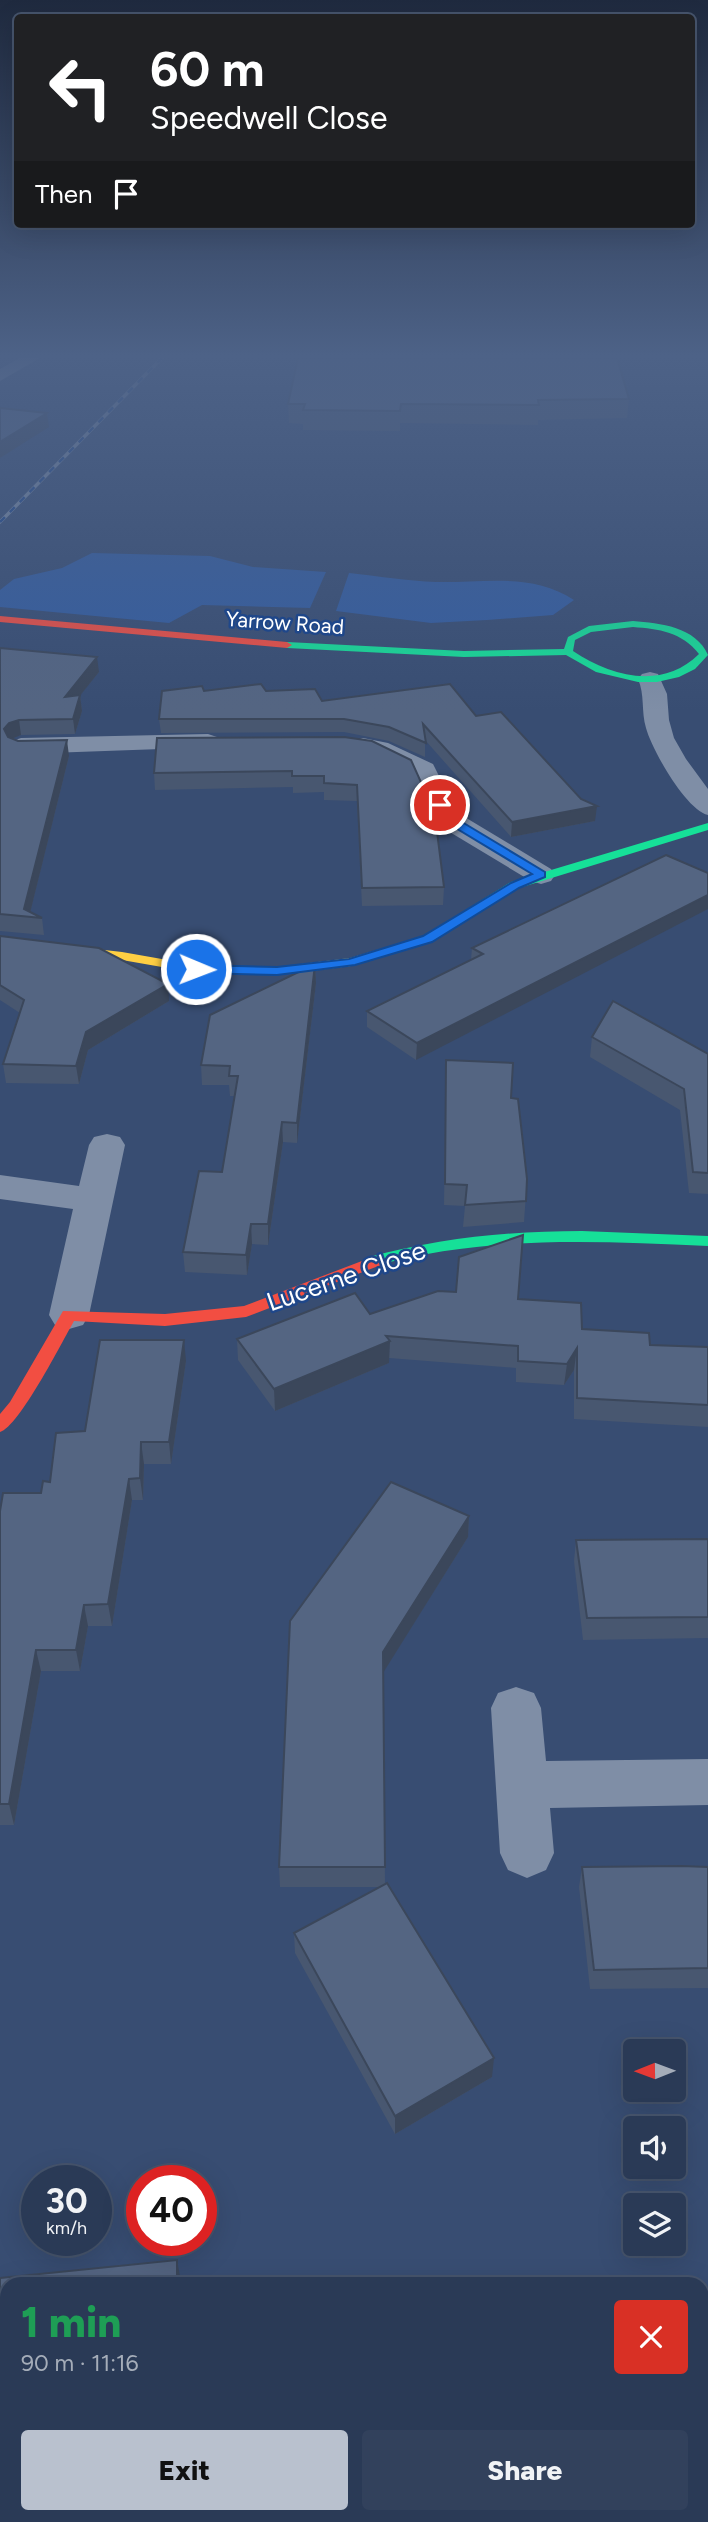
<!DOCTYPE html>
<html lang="en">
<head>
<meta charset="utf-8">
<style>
	:root { --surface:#2a3a56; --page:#32415c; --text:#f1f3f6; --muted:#a5adb9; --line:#46546c; --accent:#b9c1ce }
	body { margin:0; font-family:Figtree,sans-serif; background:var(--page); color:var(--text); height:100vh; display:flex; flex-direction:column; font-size:26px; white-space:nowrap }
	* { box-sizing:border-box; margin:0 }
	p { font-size:23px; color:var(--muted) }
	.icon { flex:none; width:38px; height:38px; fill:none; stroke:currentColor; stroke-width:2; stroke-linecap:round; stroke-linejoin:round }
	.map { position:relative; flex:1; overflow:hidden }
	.panel { position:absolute; left:0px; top:2277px; width:709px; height:247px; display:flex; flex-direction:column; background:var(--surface); border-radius:21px 21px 0 0; box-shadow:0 7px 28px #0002,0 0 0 2px var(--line) }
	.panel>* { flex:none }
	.guide { position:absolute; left:14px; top:14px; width:681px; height:214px; border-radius:7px; box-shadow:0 7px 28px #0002,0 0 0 2px var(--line); background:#202124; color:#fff; overflow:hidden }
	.needle { width:46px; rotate:269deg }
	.buttons { position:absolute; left:623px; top:2039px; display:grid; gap:14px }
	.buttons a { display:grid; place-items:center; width:63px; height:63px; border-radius:7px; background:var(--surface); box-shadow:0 7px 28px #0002,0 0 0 2px var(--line); font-size:35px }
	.speed { position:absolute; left:21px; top:2165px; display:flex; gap:14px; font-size:35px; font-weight:700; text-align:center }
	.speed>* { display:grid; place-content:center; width:91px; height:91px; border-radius:50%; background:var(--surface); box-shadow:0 7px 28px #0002,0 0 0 2px var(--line); line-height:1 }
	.speed small { font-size:18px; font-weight:400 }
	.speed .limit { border:10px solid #d22; background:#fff; color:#111 }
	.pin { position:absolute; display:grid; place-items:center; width:60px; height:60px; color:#fff; margin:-30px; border:4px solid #fff; border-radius:50%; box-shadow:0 2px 7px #0007 }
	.me { position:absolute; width:77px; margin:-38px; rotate:91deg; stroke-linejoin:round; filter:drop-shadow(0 0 5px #0008) }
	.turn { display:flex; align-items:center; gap:24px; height:147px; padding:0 21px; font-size:32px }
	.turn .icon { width:91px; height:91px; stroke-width:2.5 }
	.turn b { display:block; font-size:49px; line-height:60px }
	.then { display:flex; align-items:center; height:66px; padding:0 21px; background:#0003; gap:14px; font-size:26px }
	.round { display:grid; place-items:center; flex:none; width:74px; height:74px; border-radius:7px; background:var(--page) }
	.summary { display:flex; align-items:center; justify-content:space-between; height:119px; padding:0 21px }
	h1 { font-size:42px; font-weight:800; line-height:52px; color:#1e9e55 }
	.button { display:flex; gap:14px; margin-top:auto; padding:14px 21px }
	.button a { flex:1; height:80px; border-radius:7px; background:var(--accent); color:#111; font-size:28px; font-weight:800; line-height:80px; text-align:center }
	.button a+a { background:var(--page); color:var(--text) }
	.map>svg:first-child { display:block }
	.green { fill:#345da0 }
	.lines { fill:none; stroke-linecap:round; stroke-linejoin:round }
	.street { fill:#7f8ea6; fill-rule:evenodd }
	.fast { fill:#16e098; fill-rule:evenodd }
	.slow { fill:#ffcf43; fill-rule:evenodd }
	.jam { fill:#f24e42; fill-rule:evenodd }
	.rail-casing { stroke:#7f8ea5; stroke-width:3.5 }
	.rail { stroke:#1f478a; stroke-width:2.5; stroke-dasharray:7; stroke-linecap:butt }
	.wall { fill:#485770 }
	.shaded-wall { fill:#3b475b }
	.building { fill:#546582; stroke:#3b475b; stroke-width:2 }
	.route { fill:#1a73e8; stroke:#114b97; stroke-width:2 }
	.labels { text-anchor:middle; stroke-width:5; stroke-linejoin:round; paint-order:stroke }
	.far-street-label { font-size:21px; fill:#fff; stroke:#1f478a }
	.street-label { font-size:26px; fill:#fff; stroke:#1f478a }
</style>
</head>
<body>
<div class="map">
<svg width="708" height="2522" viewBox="0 0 708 2522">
	<rect width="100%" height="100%" fill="#384d72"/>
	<g class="green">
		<polygon points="92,553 210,556 253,567 326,572 310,608 202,605 169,623 0,607 0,590 14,579 62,568"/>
		<path d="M349,573c29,3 58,8 87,9 48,1 96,-10 138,18l-21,15 -66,5 -56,3 -95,-12z"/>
	</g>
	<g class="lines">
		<g class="street">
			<polygon points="20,358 40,358 0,381 0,369"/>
			<path d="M650,672l8,2 9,20 2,26 5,18 12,21 22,30v26c-22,-5 -56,-65 -62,-87 -5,-17 -1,-33 -8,-49l4,-5z"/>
			<polygon points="208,734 217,737 221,742 217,747 21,754 12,751 8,746 12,741 21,738"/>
			<polygon points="363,738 388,743 433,764 452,802 468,819 551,869 555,875 551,881 541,884 531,881 448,831 426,805 413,775 373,755 354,751 350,746 354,741"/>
			<polygon points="107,1134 120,1137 125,1145 89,1315 83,1325 69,1329 55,1325 49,1315 73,1209 0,1199 0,1175 79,1186 89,1145 94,1137"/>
			<polygon points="516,1687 534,1693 541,1708 546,1761 708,1759 708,1805 550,1808 554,1853 546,1870 527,1878 508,1870 500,1853 491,1708 498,1693"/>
		</g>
		<g class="fast">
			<path d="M633,621c27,2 63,6 75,34l-13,14 -16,8 -22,5h-19l-42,-10 -30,-17 -102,2 -177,-9 -5,-3 5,-3 177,9 100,-2 4,-12 21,-11zM633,627c26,2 49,5 66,27 -36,36 -88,23 -126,-3l2,-11 16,-8z"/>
			<polygon points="708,823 708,830 519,888 432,942 380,957 374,953 424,936 511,882"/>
			<path d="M582,1231l126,5v10c-115,-5 -221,-11 -333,20l-8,-5 2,-4c71,-19 140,-26 213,-26z"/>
		</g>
		<polygon class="slow" points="0,938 122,952 196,965 277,967 350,958 380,949 386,953 351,966 277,975 196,973 122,960 0,946"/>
		<g class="jam">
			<polygon points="0,616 287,642 292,645 287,648 0,622"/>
			<path d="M375,1256l8,5 -2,4 -135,52 -81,9 -91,-5c-12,21 -55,106 -74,111v-18l10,-12 53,-91 102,3 79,-8z"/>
		</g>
		<defs>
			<polyline id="rail" points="0,522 162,358"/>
		</defs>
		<use href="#rail" class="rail-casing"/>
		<use href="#rail" class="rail"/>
	</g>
	<g class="wall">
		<polygon points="629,399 627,418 538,420 538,425 400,423 400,431 303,430 303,424 289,423 288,404"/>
		<polygon points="0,648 99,672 80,695 82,711 75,734 21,735 12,738 69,756 30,912 42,918 44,935 0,931"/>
		<polygon points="204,691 266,691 322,701 476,716 595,821 511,837 425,740 425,757 389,741 344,732 161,733 159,719"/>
		<polygon points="344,737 444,887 443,905 362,906 357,801 324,800 324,792 293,793 293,787 155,790 154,773"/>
		<polygon points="666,855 416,1060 367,1027 367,1011 471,960 472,948"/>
		<polygon points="0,936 169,1001 88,1050 79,1084 6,1083 3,1064 20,1013 0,1000"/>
		<polygon points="315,964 316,983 297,1143 283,1142 268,1245 252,1244 247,1275 185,1272 183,1252 222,1172 235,1096 230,1096 229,1085 202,1085 201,1065"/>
		<polygon points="592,1037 708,1054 708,1194 689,1193 680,1110 590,1057"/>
		<polygon points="446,1060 511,1098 527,1179 524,1222 463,1227 465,1206 444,1205"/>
		<polygon points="518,1299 582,1329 650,1345 708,1347 708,1427 574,1419 574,1370 564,1385 516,1382 516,1368 389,1358 389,1363 275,1411 238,1360 237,1339 370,1314"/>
		<polygon points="186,1361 171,1464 144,1464 143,1500 132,1500 112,1626 88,1626 80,1671 41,1671 14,1825 0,1825 0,1511 41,1493 50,1482 85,1431"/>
		<polygon points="469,1516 468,1537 383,1672 385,1884 492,2077 395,2134 295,1953 294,1933 379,1887 280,1887 279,1867 290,1621"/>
		<polygon points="708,1539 708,1638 583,1640 574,1561 576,1540"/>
		<polygon points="582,1867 708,1867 708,1988 590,1989 579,1887"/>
		<polygon points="180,2276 180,2284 7,2284 7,2423 0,2424 0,2278"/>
	</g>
	<g class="shaded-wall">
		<polygon points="47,413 49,427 0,458 0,442"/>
		<polygon points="97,657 99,672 66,713 65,697"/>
		<polygon points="80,695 82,711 75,734 73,719"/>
		<polygon points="19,720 21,735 11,739 6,744 4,729 9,723"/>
		<polygon points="67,740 69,756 29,917 24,909"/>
		<polygon points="597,806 595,821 511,837 512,822"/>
		<polygon points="708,895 708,909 416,1060 417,1043"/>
		<polygon points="315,964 316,983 297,1143 297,1123"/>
		<polygon points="168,984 169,1001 88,1050 79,1084 76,1066 86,1032"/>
		<polygon points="282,1122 283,1142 268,1245 268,1224"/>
		<polygon points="251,1224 252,1244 247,1275 246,1255"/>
		<polygon points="184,1340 186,1361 171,1464 169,1442"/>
		<polygon points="390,1341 389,1363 275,1411 274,1389"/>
		<polygon points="577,1348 574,1370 564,1385 567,1364"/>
		<polygon points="141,1442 144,1464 143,1500 140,1478"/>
		<polygon points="129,1479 132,1500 112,1626 108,1604"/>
		<polygon points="469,1516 468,1537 383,1673 383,1652"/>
		<polygon points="84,1605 88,1626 80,1671 76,1650"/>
		<polygon points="36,1650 41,1671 14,1825 9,1804"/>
		<polygon points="494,2058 492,2077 395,2134 395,2116"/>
		<polygon points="177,2260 180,2276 180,2284 177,2284"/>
	</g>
	<g class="building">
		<polygon points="298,358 617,358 629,399 538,400 539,405 401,404 400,411 303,410 305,404 288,404"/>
		<polygon points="0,408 47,413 0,442"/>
		<polygon points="0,648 97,657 65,697 80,695 73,719 19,720 9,723 4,729 8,737 18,741 67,740 24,909 42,918 0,914"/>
		<polygon points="261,684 266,691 315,689 322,701 450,684 476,716 501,712 581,799 597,806 512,822 423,724 426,743 389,727 344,719 159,719 162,691 202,686 204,691"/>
		<polygon points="344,737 372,741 411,760 424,789 433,800 444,887 362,888 357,785 324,783 324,776 292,776 292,771 154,773 157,738"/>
		<polygon points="666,855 708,873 708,895 417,1043 367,1011 483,954 472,948"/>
		<polygon points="0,936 99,948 168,984 86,1032 76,1066 3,1064 24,1000 0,985"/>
		<polygon points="315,964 297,1123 282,1122 268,1224 251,1224 246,1255 183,1252 199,1171 222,1172 238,1076 229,1076 230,1066 201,1065 210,1015"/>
		<polygon points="613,1001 708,1054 708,1173 693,1172 684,1089 592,1037"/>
		<polygon points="446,1060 513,1063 511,1098 518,1099 527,1179 526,1201 465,1205 467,1185 445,1184"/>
		<polygon points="523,1235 518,1299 581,1303 582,1329 649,1333 650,1345 708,1347 708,1405 577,1398 577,1348 567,1364 518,1361 518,1346 386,1336 390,1341 274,1389 237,1339 355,1293 370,1314 438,1291 456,1292 459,1257"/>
		<polygon points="100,1340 184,1340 169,1442 141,1442 140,1478 129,1479 108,1604 84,1605 76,1650 36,1650 9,1804 0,1804 0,1511 3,1493 41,1493 43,1481 50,1482 56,1433 85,1431"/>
		<polygon points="391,1482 469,1516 383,1652 385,1867 279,1867 290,1621"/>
		<polygon points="708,1539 708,1617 587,1618 576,1540"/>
		<polygon points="682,1866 708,1867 708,1968 594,1970 582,1867"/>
		<polygon points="387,1883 494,2058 395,2116 294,1933"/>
		<polygon points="177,2260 177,2284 7,2284 7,2408 0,2408 0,2278"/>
		<rect x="71" y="2516" width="111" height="6"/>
	</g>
	<linearGradient id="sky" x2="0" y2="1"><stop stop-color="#1f2a3f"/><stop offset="0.5" stop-color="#4d6287"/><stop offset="1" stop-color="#4d6287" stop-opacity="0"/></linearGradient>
	<rect width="708" height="711" fill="url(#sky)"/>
	<polygon class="route" points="440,802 462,822 545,872 545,877 519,888 432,942 355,965 277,975 196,973 190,969 196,965 277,967 349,959 423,936 511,883 532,874 454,827 434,805"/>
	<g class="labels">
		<g class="far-street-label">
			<text transform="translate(285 623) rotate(4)" y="7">Yarrow Road</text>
		</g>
		<g class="street-label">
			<text transform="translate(346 1276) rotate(-19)" y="9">Lucerne Close</text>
		</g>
	</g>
</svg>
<div class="buttons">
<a><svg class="needle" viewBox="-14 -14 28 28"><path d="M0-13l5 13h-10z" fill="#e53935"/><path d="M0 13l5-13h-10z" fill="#a5adb9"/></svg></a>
<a><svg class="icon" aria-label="sound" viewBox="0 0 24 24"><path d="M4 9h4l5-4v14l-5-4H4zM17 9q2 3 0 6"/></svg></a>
<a><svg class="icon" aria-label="layers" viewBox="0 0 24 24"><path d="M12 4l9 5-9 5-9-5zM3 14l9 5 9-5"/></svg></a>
</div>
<div class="speed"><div>30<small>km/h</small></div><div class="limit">40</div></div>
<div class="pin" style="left:440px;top:805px;background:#d93025"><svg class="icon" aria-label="arrive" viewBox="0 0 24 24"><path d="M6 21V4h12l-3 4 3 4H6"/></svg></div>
<svg class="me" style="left:196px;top:969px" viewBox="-20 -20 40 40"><circle r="17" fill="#1a73e8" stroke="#fff" stroke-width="3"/><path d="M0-11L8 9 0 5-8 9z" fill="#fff"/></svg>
<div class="guide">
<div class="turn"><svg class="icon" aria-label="left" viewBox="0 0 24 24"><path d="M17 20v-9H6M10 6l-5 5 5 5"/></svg><div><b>60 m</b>Speedwell Close</div></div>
<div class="then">Then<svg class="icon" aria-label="arrive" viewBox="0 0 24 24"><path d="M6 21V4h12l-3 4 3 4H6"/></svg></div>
</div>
<section class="panel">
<div class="summary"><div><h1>1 min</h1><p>90 m · 11:16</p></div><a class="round" style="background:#d93025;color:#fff"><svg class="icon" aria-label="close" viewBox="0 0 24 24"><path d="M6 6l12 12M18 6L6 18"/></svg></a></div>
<div class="button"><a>Exit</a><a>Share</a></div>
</section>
</div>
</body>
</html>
